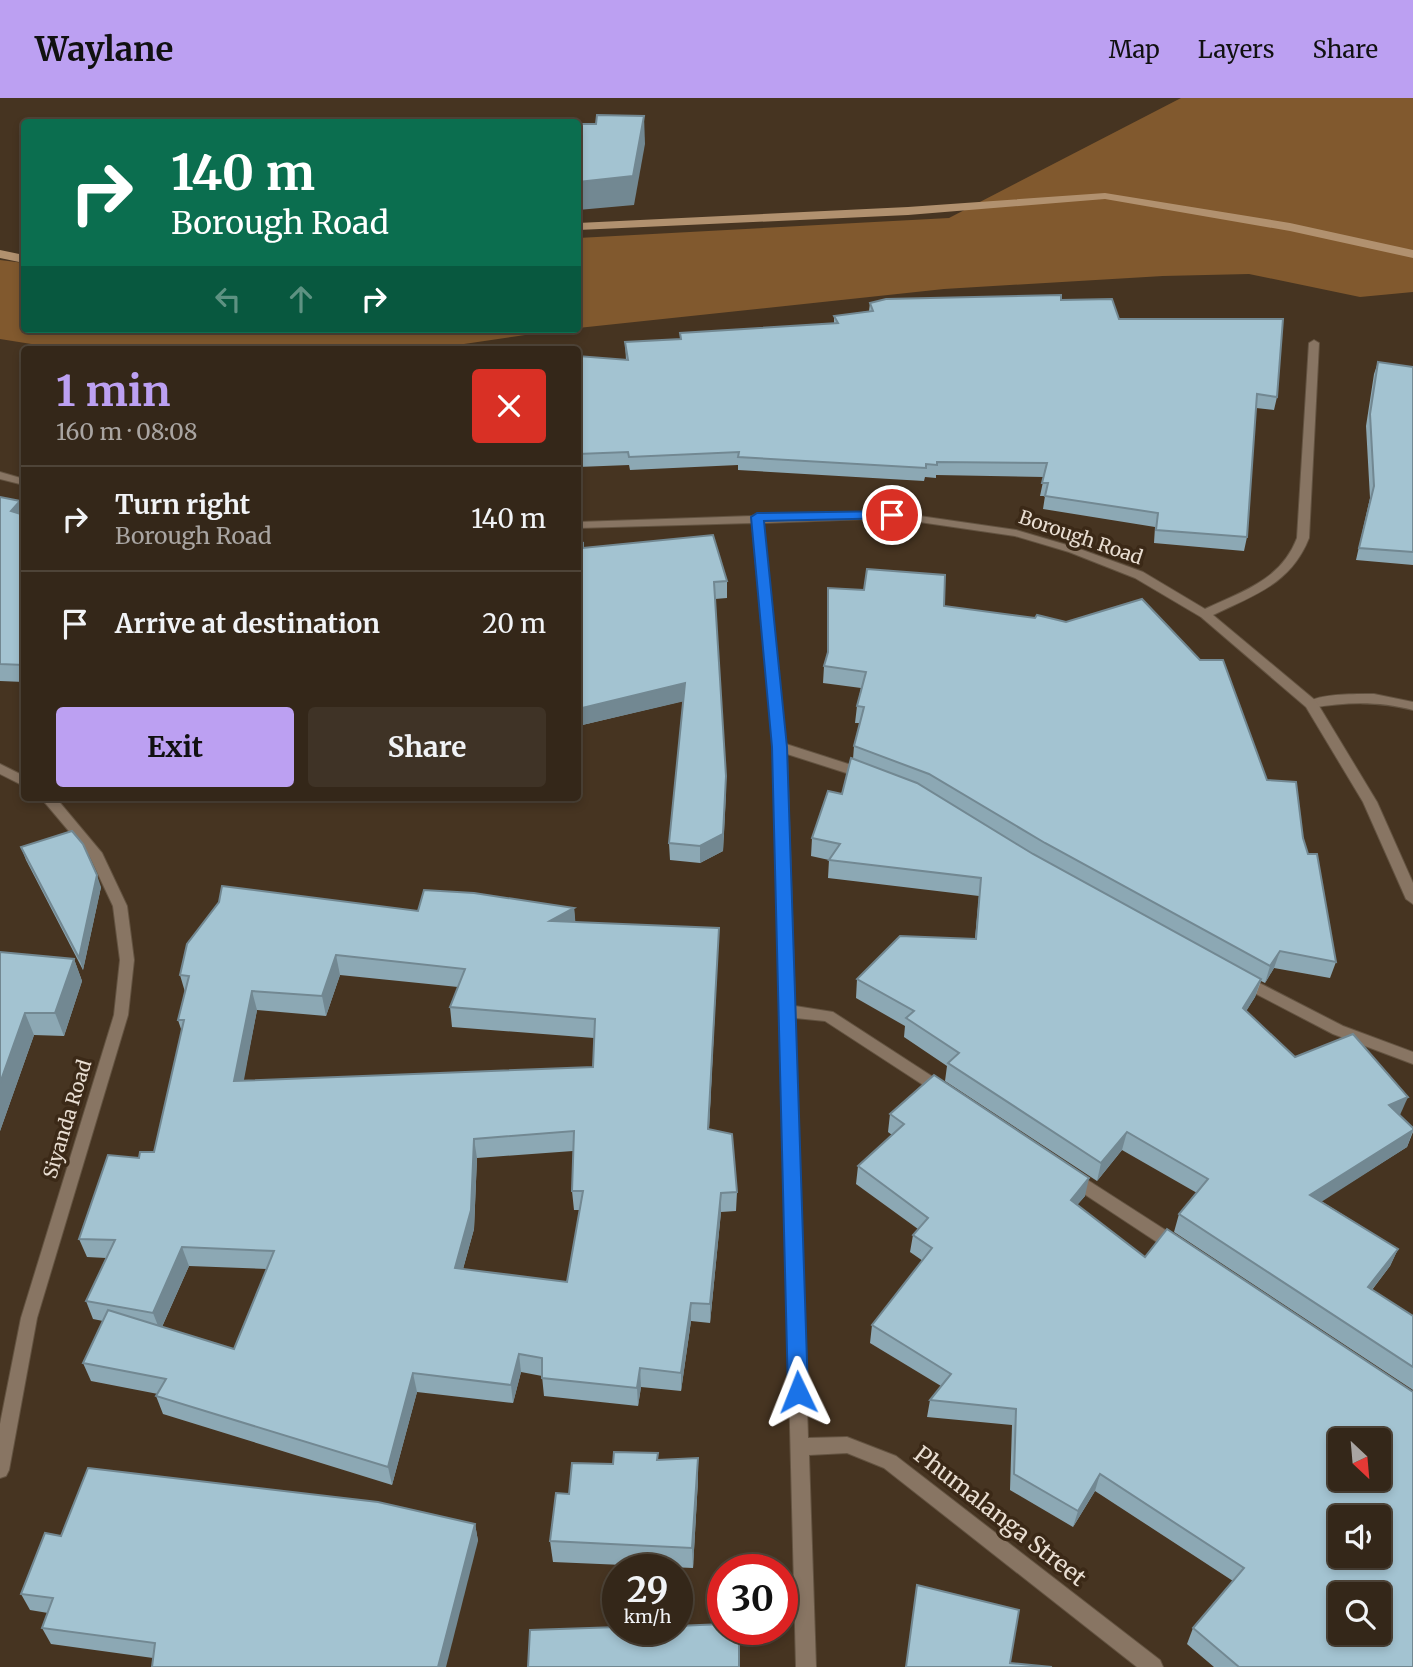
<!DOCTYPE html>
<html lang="en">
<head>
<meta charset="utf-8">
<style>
	:root { --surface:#342719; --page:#3f3326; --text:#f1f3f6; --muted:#a9a5a2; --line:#4e4438; --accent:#bca0f2 }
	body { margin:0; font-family:Merriweather,serif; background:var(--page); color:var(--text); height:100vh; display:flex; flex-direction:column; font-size:26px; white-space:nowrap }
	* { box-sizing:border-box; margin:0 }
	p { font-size:23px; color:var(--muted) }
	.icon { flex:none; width:38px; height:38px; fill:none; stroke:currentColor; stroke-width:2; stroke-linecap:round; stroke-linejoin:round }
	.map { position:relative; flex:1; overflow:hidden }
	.side { position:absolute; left:21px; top:248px; width:560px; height:455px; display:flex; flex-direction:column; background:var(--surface); border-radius:7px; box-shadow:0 4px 10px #0003,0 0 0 2px var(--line) }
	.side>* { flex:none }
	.guide { position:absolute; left:21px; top:21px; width:560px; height:214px; border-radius:7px; box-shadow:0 4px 10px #0003,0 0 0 2px var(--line); background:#0b6e4f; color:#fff; overflow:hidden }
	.needle { width:46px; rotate:154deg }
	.buttons { position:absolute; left:1328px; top:1330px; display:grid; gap:14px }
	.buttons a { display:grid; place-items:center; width:63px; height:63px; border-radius:7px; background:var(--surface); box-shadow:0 4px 10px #0003,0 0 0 2px var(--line); font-size:35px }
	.speed { position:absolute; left:602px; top:1456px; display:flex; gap:14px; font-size:35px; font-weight:700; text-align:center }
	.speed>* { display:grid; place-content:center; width:91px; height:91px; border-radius:50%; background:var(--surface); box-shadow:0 4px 10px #0003,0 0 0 2px var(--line); line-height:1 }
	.speed small { font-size:18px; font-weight:400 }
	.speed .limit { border:10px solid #d22; background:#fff; color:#111 }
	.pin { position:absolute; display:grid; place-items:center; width:60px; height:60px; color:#fff; margin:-30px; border:4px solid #fff; border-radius:50%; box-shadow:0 2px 7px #0007 }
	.me { position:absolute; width:77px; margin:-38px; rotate:358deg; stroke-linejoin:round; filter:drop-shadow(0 0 5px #0008) }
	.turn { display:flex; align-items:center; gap:24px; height:147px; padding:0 35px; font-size:32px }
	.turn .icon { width:91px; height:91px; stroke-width:2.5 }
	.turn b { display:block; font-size:49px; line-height:60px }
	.lanes { display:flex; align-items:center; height:66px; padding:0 35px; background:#0003; justify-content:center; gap:35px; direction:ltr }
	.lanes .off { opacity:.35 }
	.round { display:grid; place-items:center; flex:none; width:74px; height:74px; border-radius:7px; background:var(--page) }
	.head { display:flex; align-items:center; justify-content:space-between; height:119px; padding:0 35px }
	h1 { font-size:42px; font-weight:700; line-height:52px; color:var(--accent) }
	.cta { display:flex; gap:14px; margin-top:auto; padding:14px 35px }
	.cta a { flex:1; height:80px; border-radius:7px; background:var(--accent); color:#111; font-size:28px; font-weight:700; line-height:80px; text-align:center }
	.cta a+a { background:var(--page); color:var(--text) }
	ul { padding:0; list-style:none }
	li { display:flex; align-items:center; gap:21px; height:105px; padding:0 35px; border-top:2px solid var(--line) }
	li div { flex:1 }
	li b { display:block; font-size:26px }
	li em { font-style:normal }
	header { display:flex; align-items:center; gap:42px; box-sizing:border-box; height:98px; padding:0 35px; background:var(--accent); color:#111 }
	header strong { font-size:33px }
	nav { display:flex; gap:38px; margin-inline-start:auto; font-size:24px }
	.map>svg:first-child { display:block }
	.forest { fill:#81592e }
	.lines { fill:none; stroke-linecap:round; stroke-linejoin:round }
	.stream { fill:#b1916f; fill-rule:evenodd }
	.lane-casing { stroke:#635341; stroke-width:2 }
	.street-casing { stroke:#635341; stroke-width:2 }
	.lane { fill:#887563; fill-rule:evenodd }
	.street { fill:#887563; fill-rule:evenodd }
	.wall { fill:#8ca8b4; fill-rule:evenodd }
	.shaded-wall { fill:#728892 }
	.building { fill:#a3c3d1; stroke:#728892; stroke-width:2; fill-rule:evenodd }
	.route { fill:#1a73e8; stroke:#114b97; stroke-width:2 }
	.labels { text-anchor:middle; stroke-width:7; stroke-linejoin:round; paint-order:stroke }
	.street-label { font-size:19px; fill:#e9ded2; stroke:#3b2917 }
	.near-street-label { font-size:23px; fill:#e9ded2; stroke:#3b2917 }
</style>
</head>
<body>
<header>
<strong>Waylane</strong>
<nav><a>Map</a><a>Layers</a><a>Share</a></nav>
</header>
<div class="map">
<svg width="1413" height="1569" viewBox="0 0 1413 1569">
	<rect width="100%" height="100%" fill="#463421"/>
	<g class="forest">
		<polygon points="1181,0 1413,0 1413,194 1360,199 1249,176 1163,178 944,191 578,230 578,140 949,120"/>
		<polygon points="0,162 24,165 24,231 566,231 423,252 69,252 0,241"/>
	</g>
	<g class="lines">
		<g class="stream">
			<polygon points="1105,95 1290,125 1413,152 1413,160 1290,133 1105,101 908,117 578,132 578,125 908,109"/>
			<polygon points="0,152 24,157 24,165 0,160"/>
		</g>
		<defs>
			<path id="lane" d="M1374,596l39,8v8c-35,-9 -66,-8 -102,-2l-6,-4c12,-11 52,-10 69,-10z"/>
			<g id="street">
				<path d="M1314,242l5,3 -10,195c-18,46 -55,57 -96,77l103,86 61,101 36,81v21l-7,-5 -43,-97 -57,-95 -105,-90 -66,-39 -66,-26 -54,-16 -123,-18 -129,5 23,221 84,27 2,3 -7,5 -78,-25 8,252 38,6 114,74 3,4 -3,4 -5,2 -5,-2 -112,-73 -30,-3 13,420 39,-1 49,19 264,204 3,7h-26l-253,-199 -37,-15 -38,2 7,212h-20l-23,-920 -21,-224 -174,5v-6l174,-6 5,-2 5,2 130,-4 124,18 61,18 66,24 62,37c38,-18 76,-29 92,-71l12,-195z"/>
				<polygon points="0,374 24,381 24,387 0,381"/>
				<polygon points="0,666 24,678 24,688 0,676"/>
				<polygon points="41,700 56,700 102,755 127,808 134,862 128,917 37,1220 9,1372 6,1378 0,1380 0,1326 21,1220 114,917 120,862 113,808 89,757"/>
				<polygon points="1242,876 1343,928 1413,954 1413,966 1333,936 1237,886 1235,882 1237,878"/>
				<polygon points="1072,1072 1184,1144 1186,1149 1184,1154 1178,1156 1172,1154 1066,1084 1064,1079 1066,1074"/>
			</g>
		</defs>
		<use href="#lane" class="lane-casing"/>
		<use href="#street" class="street-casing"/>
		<use href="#lane" class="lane"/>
		<use href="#street" class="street"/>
	</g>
	<g class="wall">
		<polygon points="1061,202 1119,221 1277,299 1274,312 1256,310 1247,439 1244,453 1154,445 1155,429 1043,411 1045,398 1040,398 1044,379 936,377 936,380 925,379 924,383 738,372 738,367 630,372 629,367 578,369 578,258 626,262 625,244 680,241 680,235 834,225 834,218 869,213 870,205"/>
		<polygon points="1378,264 1413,269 1413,467 1356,462 1370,400 1366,328 1374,276"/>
		<polygon points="0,399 24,416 24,584 0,583"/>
		<polygon points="584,450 727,483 727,500 715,501 726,695 723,753 700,765 670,762 669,745 683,603 578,628"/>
		<polygon points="828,490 944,508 1267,682 1303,740 1336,864 1330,880 1274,870 1265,885 1261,883 1255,899 1246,913 1295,959 1400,1017 1413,1030 1413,1034 1407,1049 1321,1103 1398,1151 1390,1168 1372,1192 1413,1218 1413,1292 1174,1134 1179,1116 1197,1095 1122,1052 1097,1083 945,983 947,968 904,939 905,928 856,900 857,881 975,841 979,798 828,780 829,762 811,758 812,740 842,696 853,661 854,648 860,625 855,625 857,608 861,590 823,585 824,568 827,557"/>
		<polygon points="21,749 101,789 83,872 26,762"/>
		<path d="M574,810l1,14 143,25 -9,182 28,63 -1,19 -15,1 -11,111 -19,-2 -10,70 -40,-4 -3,19 -94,-10 -2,-20 -21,-4 -8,31 -96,-11 -25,93 -229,-71 -7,-18 2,-2 -67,-13 -8,-18 20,-42 -10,-2 -7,-18 20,-43 -19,-1 -8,-18 60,-81 15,-6 28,-120 -4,-12 7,-28 -5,-17 238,-64zM340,877l118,12 -8,20 2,20 142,11 -1,29 -350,14 14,-71 69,6zM573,1053l-1,40 2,19h6l-13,72 -104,-13 11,-40 3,-71zM189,1168l78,3 -33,80 -72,-22z"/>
		<polygon points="0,854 74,861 82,883 64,938 34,937 0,1033"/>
		<polygon points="890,1016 1085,1098 1077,1107 1145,1159 1413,1569 1214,1569 1187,1546 1193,1530 1233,1483 1095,1393 1073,1429 1010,1392 1012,1327 927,1319 930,1302 941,1288 870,1245 872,1227 923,1163 910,1154 913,1137 918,1131 856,1086 858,1068 892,1037 888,1034"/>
		<polygon points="658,1362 698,1382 693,1470 553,1464 550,1443 569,1396 613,1366"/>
		<polygon points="475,1426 478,1443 153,1560 51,1546 42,1530 48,1515 30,1512 21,1496 61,1438"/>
		<polygon points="917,1487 1010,1565 1052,1569 906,1569"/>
	</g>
	<g class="shaded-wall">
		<polygon points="644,18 645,46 634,107 578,112 578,84"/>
		<polygon points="20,403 24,416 11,413"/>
		<polygon points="685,585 685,603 578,628 578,611"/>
		<polygon points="726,678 723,753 700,765 700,748"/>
		<polygon points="97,777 101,789 83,872 79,860"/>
		<polygon points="574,810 576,830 550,823"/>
		<polygon points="719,830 718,849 708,1050 708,1031"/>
		<polygon points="1280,853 1274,870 1265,885 1270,868"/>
		<polygon points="336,857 340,877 326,918 322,898"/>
		<polygon points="74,861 82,883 64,938 55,915"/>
		<polygon points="1261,881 1255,899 1237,928 1243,910"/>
		<polygon points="252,893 257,912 240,1003 234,983"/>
		<polygon points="25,915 34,937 0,1033 0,985"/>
		<polygon points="1408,999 1400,1017 1389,1007"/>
		<polygon points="1413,1032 1407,1049 1304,1115 1310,1097"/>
		<polygon points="1127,1034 1122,1052 1097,1083 1101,1065"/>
		<polygon points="474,1041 477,1060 474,1131 458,1189 455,1170"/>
		<polygon points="1089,1080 1085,1098 1066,1120 1071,1102"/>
		<polygon points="721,1095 721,1114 710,1225 710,1206"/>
		<polygon points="182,1149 189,1168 160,1233 153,1215"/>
		<polygon points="1398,1151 1390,1168 1360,1207 1368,1189"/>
		<polygon points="691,1205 691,1223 681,1293 681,1275"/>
		<polygon points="519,1256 521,1274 513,1305 511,1287"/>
		<polygon points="640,1270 641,1289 638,1308 637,1290"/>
		<polygon points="413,1275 417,1294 392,1387 388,1369"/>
		<polygon points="698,1360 698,1382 693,1470 692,1450"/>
		<polygon points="1100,1376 1095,1393 1073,1429 1078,1413"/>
		<polygon points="475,1426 478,1443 446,1569 438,1569"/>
	</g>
	<g class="building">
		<polygon points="597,17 644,18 633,78 578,84 578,26 596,26"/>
		<polygon points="1061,197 1061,202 1112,201 1119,221 1283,221 1277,299 1257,296 1247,439 1156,432 1158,415 1045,398 1048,385 1042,385 1047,365 937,364 937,367 926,366 926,370 738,359 739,354 629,359 628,354 578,356 578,258 628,262 625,244 681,241 680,235 838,225 834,218 873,213 870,205 886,201"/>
		<polygon points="1378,264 1413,269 1413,454 1359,450 1374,388 1370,316"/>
		<polygon points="0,399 20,403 11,413 24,417 24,567 0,566"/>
		<polygon points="713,437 727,483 714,484 726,678 723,736 700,748 669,745 685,585 578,611 578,446 583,445 583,450"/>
		<polygon points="867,471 945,477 944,508 1035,520 1037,517 1066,524 1142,501 1200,562 1223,562 1267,682 1296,684 1303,740 1308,756 1317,756 1336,864 1280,853 1270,868 1045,745 929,676 854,648 864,609 857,608 866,574 824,568 828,554 828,490 864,492"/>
		<polygon points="851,660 917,685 1033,756 1261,881 1243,910 1295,959 1353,936 1408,999 1389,1007 1413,1030 1413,1032 1310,1097 1398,1151 1368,1189 1413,1218 1413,1269 1179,1116 1208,1081 1127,1034 1101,1065 948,965 959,955 906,920 914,913 857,881 900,838 976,841 981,780 829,762 840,746 812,740 828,693 842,696"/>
		<polygon points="72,733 83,746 97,777 79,860 21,749"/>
		<path d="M222,788l196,25 6,-21 50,3 100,15 -24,13 169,7 -11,201 24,5 5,58 -16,1 -11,111 -19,-1 -10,70 -41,-5 -3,20 -95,-10v-20l-23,-4 -8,31 -98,-12 -25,94 -232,-71 10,-17 -83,-16 25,-53 126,39 40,-98 -92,-4 -29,66 -67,-12 29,-61 -36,-1 29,-84 31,3 1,-6h14l30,-132h-6l11,-44 -9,-1 7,-31 32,-42zM336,857l129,14 -15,38 145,12 -2,48 -359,14 18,-90 70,5zM574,1033l-2,60h11l-16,91 -112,-14 16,-58 3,-71z"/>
		<polygon points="0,854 74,861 55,915 25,915 0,985"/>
		<path d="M934,977l155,103 -18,22 74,57 22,-28 246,163v275h-174l-46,-39 51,-60 -144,-94 -22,37 -64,-37 2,-65 -86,-9 21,-26 -79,-49 60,-77 -19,-13 15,-17 -70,-52 46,-42 -14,-10zM1340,1342h39v39h-39zM1340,1419h39v39h-39zM1340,1496h39v39h-39z"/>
		<polygon points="614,1354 658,1355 657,1362 698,1360 692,1450 550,1443 556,1395 569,1396 572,1365 613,1366"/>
		<polygon points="88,1370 378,1404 475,1426 438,1569 152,1569 155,1545 42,1530 53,1500 21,1496 45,1435 61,1438"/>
		<polygon points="917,1487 1019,1512 1010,1565 1052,1569 906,1569"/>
		<polygon points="723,1526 723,1531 739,1531 739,1569 528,1569 530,1532 618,1529 618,1531 677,1531 677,1528"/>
	</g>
	<polygon class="route" points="892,413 897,414 897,420 764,423 787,649 808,1294 805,1301 798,1303 791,1301 788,1294 772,649 751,419 757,415"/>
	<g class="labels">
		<g class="street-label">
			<text transform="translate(1081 439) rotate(19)" y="7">Borough Road</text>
			<text transform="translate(67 1021) rotate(-73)" y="7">Siyanda Road</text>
		</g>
		<g class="near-street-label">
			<text transform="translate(1000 1418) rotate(38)" y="8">Phumalanga Street</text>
		</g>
	</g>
</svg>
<div class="buttons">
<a><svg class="needle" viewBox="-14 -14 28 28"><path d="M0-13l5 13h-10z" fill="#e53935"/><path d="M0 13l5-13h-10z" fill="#a9a5a2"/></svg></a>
<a><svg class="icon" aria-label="sound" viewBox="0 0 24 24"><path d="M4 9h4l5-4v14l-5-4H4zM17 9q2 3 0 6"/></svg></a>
<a><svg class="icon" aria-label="search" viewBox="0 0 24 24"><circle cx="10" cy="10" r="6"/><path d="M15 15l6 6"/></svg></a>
</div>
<div class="speed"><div>29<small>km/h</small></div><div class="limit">30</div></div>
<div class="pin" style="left:892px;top:417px;background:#d93025"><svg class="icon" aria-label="arrive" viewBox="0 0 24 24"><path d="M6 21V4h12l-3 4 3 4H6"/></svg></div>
<svg class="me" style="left:798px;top:1294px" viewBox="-20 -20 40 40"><path d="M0-17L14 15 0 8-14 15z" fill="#1a73e8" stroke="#fff" stroke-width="4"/></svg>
<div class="guide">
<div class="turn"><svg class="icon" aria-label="right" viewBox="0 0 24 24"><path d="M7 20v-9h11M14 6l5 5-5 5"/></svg><div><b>140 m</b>Borough Road</div></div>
<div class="lanes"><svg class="icon off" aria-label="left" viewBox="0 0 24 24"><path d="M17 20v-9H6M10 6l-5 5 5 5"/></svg><svg class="icon off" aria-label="ahead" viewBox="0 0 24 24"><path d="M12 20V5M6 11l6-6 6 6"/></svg><svg class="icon" aria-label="right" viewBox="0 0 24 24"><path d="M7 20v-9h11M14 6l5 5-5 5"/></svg></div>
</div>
<section class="side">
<div class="head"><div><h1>1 min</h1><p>160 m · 08:08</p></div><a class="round" style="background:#d93025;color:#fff"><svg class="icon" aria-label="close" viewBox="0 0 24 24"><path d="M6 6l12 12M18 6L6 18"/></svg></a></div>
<ul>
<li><svg class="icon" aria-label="right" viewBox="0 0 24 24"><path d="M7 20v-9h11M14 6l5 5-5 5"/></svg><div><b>Turn right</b><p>Borough Road</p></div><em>140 m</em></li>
<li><svg class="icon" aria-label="arrive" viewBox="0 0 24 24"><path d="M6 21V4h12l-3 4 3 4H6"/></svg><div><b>Arrive at destination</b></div><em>20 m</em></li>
</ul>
<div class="cta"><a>Exit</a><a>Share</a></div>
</section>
</div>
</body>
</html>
